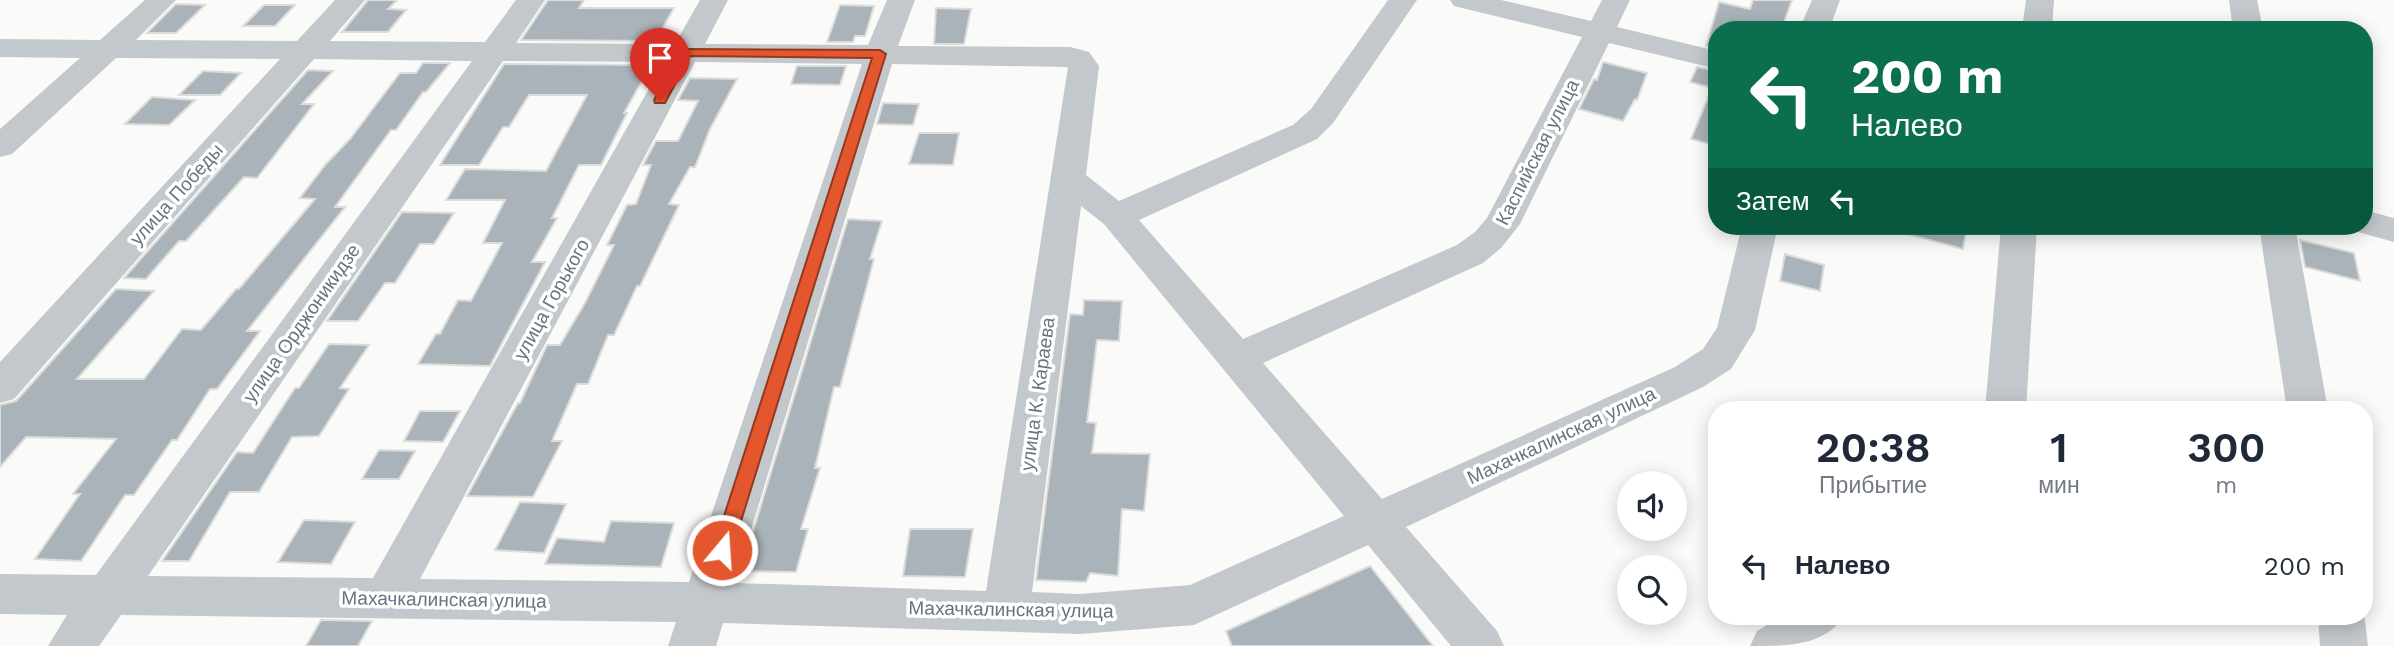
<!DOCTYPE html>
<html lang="ru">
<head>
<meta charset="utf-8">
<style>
	:root { --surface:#fff; --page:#f6f6f7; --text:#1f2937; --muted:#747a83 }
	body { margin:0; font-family:"Work Sans",sans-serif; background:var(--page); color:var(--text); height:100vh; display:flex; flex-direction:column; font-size:26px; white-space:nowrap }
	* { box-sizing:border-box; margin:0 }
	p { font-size:23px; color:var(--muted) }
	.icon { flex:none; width:38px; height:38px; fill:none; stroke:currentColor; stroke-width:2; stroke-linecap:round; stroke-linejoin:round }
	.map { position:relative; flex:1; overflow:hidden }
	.details { position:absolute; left:1708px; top:401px; width:665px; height:224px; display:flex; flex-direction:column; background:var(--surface); border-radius:28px; box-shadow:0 4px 18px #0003 }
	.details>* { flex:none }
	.banner { position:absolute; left:1708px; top:21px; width:665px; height:214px; border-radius:28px; box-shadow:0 4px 18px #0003; background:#0b6e4f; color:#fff; overflow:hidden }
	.tools { position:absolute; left:1617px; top:471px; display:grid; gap:14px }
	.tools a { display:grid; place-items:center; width:70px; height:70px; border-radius:50%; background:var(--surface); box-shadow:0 4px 18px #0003; font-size:35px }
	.pin { position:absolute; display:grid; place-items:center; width:60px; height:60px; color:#fff; margin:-72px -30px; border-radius:50% 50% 50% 0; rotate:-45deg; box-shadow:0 0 7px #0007 }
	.pin .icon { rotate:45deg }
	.me { position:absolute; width:77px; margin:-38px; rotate:18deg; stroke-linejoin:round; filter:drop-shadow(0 0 5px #0008) }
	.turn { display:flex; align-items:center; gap:24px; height:147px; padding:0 28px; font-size:32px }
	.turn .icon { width:91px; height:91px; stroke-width:2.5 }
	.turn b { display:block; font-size:49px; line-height:60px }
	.then { display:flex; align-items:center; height:66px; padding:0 28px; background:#0003; gap:14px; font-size:26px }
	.eta { display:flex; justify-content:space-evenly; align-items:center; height:119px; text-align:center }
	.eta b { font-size:42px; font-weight:600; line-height:49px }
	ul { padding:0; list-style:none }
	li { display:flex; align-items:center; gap:21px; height:91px; padding:0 28px }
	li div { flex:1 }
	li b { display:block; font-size:26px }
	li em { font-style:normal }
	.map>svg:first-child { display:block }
	.building { fill:#aab3b9; stroke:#dcdcda; stroke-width:2 }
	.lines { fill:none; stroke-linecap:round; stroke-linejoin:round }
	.minor { fill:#c3c8cc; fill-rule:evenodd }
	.route { fill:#e4572e; stroke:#94391e; stroke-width:2 }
	.labels { text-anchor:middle; stroke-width:7; stroke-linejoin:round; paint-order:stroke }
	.street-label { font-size:19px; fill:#657683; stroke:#fff }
</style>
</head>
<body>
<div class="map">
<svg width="2394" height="646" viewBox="0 0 2394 646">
	<rect width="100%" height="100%" fill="#fafaf8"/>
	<g class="building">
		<polygon points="368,0 397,0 388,9 406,10 388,32 342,32"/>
		<polygon points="548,0 584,0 579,8 674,8 655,41 521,40"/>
		<polygon points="1753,0 1792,0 1781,30 1717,30 1717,48 1706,46 1719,2 1750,9"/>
		<polygon points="176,4 205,5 176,33 147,33"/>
		<polygon points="264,5 295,5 275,26 243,26"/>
		<polygon points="840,5 874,6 865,36 855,36 853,42 827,42"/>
		<polygon points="936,8 971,9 964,44 934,44"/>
		<polygon points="1603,62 1647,73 1637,100 1635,99 1623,121 1579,109 1594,79 1597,80"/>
		<polygon points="423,63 450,63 426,92 423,92 396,130 391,130 335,207 345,207 247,331 260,331 217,389 210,389 177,440 172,440 134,495 125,495 81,561 35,559 80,494 73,494 116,439 26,437 0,467 0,405 16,401 116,289 154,291 77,379 144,379 182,329 201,330 236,289 239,289 315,199 300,198 326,164 350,139 400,73 416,73"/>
		<polygon points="504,64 651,65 624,113 627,113 601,165 579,165 552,218 557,218 532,262 545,262 490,366 418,364 436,334 440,334 458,300 471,301 502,243 483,243 505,200 446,200 465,169 546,171 587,95 529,95 509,127 503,127 479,165 440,165"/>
		<polygon points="797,66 846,66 840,85 791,84"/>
		<polygon points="1697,67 1717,71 1717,146 1691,139 1712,88 1690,82"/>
		<polygon points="308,70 333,71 302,104 314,104 257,178 244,177 186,241 179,241 146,279 124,278"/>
		<polygon points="203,71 241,73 220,95 179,95"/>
		<polygon points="690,78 737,79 710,129 695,167 690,167 669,204 679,205 640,286 637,286 614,335 608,335 588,384 577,384 552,441 562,441 533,497 467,496 518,403 520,403 547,345 560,345 585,303 614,245 607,245 627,205 636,204 651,165 643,165 656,141 678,141 698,101 678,100"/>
		<polygon points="152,97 195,100 169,125 125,124"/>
		<polygon points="883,103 919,104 913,125 877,124"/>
		<polygon points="919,133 959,133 953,165 909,164"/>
		<polygon points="402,212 454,213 434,244 420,244 395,283 385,283 358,321 327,321"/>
		<polygon points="848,219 882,221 870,259 874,259 840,387 834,387 815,468 820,468 801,529 808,529 796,572 741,571"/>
		<polygon points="1901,226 1967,226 1963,249 1900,232"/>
		<polygon points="2300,240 2354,253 2360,281 2305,267"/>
		<polygon points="1785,254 1824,265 1820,291 1780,281"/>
		<polygon points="1084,300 1122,301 1119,341 1097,340 1087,422 1096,423 1092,453 1150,454 1144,511 1122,509 1118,576 1090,573 1086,582 1036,580 1070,314 1083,315"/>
		<polygon points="329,344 369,345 340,388 349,389 319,436 292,437 259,492 230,492 189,561 162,561 237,452 253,453 295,388 299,388"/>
		<polygon points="420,411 460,411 443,442 404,441"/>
		<polygon points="379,450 415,451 399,479 362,479"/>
		<polygon points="520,502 566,504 544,553 495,550"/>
		<polygon points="304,520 355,522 331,564 278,562"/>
		<polygon points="611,521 674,523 661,567 545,564 557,538 604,542"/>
		<polygon points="910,529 973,529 965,577 903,576"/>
		<polygon points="1370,566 1433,646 1232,646 1226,631"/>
		<polygon points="321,620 372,621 358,646 306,646"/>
	</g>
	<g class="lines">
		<g class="minor">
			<path d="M145,0h31l-40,40 161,1 38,-41h30l-35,41 155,1 31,-42h29l-29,43 159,1 25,-44h28l-23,44 163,1 19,-45h28l-17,46 172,1 19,5 10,14 -13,109 33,26 174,-76 18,-16 77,-109h29l-84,123 -16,16 -178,81 104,119 214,-94 18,-13 12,-14 95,-181 -128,-31 -4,-6h51l90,21 11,-21h28l-13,27 100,24v18l-108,-26 -89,181 -19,24 -18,15 -220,100 119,136 293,-132 28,-18 14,-21 25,-102h36l-23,104 -24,39 -28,18 -297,140 91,104 7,15h-53l-83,-101 -174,80 -114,9 -357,-11 -7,23h-48l8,-24 -555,-7 -22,31h-51l19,-31 -67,-1v-40l96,1 376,-514 -158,-2 -300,340 -14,4v-41l280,-303 -164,-1 -104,96 -12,3v-28l80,-71 -80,-1v-18l100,1zM503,61l161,1 -291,516 -225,-2zM695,62l167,2 -173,518 -269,-3zM892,64l176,3 -82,524 -251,-8zM1081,206l23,18 240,292 -154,69 -110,9 -48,-2z"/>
			<polygon points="1812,0 1840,0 1829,30 1799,30"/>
			<polygon points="2026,0 2054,0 2052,30 2022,30"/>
			<polygon points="2229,0 2257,0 2263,30 2233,30"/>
			<polygon points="2364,210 2394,218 2394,242 2351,230 2349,226 2364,226"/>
			<polygon points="2001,226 2037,226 2026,410 1985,410"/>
			<polygon points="2259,226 2295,226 2328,410 2287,410"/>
			<polygon points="2364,613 2368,646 2320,646 2318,616 2364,616"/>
			<path d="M1781,616h63c-19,30 -57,30 -94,30l7,-15z"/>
		</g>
	</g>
	<polygon class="route" points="686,49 880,50 886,54 732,550 729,556 722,558 716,556 713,550 872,58 690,56 665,103 655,103 654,100 680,53"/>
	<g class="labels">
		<g class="street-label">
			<text transform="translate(1537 152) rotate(-63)" y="7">Каспийская улица</text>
			<text transform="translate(176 194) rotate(-48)" y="7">улица Победы</text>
			<text transform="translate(551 299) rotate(-61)" y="7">улица Горького</text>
			<text transform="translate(301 323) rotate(-55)" y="7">улица Орджоникидзе</text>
			<text transform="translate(1037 394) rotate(-82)" y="7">улица К. Караева</text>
			<text transform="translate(1561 435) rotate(-25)" y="7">Махачкалинская улица</text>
			<text transform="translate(444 599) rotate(1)" y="7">Махачкалинская улица</text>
			<text transform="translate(1011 609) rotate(1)" y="7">Махачкалинская улица</text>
		</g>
	</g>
</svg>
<div class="tools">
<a><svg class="icon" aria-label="sound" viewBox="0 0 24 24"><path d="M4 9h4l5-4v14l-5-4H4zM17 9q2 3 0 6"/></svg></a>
<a><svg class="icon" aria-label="search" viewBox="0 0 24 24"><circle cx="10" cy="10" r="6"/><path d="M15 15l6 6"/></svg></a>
</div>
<div class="pin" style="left:660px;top:100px;background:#d93025"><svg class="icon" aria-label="arrive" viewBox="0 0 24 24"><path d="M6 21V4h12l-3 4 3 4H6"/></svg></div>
<svg class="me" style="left:722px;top:550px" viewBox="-20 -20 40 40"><circle r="17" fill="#e4572e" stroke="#fff" stroke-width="3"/><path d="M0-11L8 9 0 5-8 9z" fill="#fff"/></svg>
<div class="banner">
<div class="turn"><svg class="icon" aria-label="left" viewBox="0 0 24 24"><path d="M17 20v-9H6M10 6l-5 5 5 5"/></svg><div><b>200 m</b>Налево</div></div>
<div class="then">Затем<svg class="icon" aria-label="left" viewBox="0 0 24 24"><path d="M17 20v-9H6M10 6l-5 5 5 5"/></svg></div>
</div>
<section class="details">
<div class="eta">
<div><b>20:38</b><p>Прибытие</p></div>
<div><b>1</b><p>мин</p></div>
<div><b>300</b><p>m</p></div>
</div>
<ul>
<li><svg class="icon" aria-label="left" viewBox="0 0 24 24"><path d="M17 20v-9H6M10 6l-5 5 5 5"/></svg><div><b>Налево</b></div><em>200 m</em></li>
</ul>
</section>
</div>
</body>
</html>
